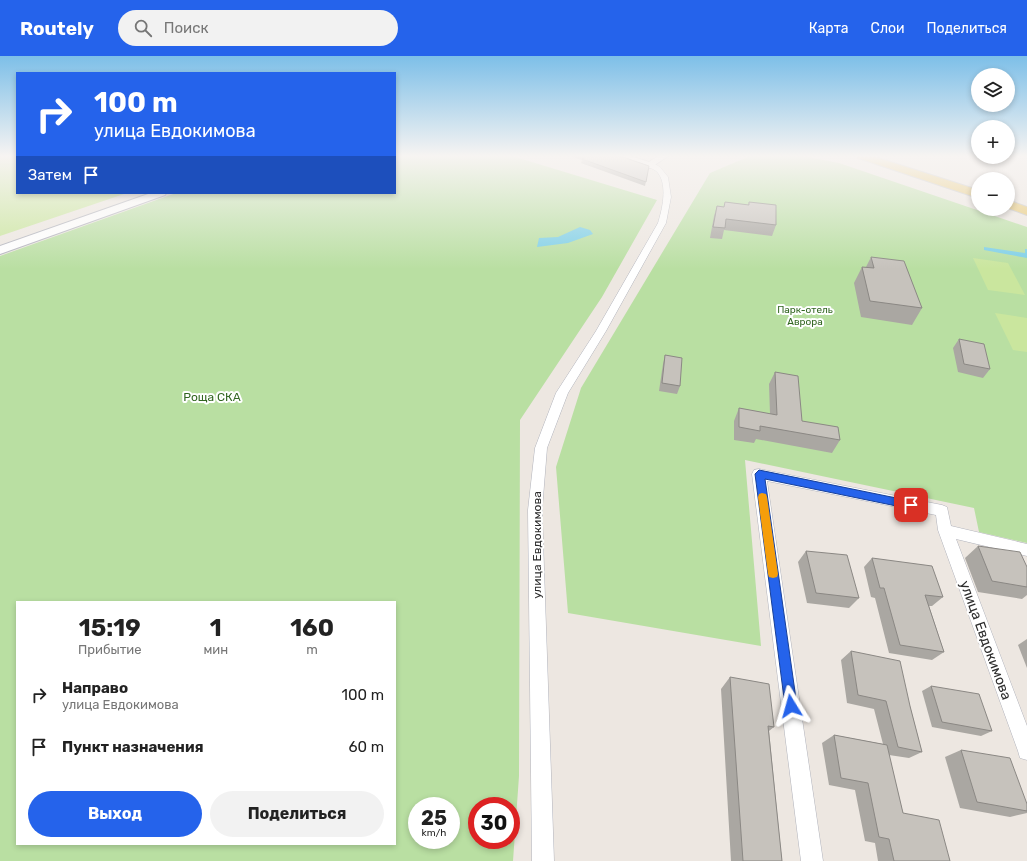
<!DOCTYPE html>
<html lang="ru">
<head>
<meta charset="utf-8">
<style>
	:root { --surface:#fff; --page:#f2f2f2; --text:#222; --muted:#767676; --accent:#2563eb }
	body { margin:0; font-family:Rubik,sans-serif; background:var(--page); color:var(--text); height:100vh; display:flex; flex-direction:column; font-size:15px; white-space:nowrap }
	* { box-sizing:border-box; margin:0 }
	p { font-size:13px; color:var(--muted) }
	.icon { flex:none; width:22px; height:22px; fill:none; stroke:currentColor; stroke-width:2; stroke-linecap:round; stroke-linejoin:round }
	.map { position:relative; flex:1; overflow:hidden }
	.sheet { position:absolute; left:16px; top:545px; width:380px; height:244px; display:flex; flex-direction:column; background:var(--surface); border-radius:0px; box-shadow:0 2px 6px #0003 }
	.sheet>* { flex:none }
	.banner { position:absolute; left:16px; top:16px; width:380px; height:122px; border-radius:0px; box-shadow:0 2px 6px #0003; background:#2563eb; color:#fff; overflow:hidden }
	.controls { position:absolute; left:971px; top:12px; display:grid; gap:8px }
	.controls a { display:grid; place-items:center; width:44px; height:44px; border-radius:50%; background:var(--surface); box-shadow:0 2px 6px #0003; font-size:20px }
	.speed { position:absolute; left:408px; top:741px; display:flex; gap:8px; font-size:20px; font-weight:700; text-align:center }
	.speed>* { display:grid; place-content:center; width:52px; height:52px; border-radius:50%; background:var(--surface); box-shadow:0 2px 6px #0003; line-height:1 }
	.speed small { font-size:10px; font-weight:400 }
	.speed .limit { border:6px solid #d22; background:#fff; color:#111 }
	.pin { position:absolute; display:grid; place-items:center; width:34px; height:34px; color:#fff; margin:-17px; border-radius:8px; box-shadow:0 2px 6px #0006 }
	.me { position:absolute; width:44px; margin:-22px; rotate:352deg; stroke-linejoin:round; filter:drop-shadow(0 0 3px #0008) }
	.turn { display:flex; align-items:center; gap:14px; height:84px; padding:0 12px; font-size:18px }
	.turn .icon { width:52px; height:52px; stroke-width:2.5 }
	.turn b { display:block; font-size:28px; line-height:34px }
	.then { display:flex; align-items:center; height:38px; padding:0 12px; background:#0003; gap:8px; font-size:15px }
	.eta { display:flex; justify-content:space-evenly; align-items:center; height:68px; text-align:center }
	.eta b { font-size:24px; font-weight:700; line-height:28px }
	.button { display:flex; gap:8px; margin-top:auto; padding:8px 12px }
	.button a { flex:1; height:46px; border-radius:24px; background:var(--accent); color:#fff; font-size:16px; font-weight:700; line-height:46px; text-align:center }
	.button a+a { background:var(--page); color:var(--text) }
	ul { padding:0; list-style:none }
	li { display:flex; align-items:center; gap:12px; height:52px; padding:0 12px }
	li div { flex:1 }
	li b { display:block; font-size:15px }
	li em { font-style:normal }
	header { display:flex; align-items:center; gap:24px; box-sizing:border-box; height:56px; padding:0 20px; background:var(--accent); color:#fff }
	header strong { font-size:19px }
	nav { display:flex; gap:22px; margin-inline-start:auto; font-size:14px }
	.search { width:280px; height:36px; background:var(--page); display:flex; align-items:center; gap:10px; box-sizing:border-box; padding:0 14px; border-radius:22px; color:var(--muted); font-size:15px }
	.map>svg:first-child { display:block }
	.green { fill:#b9dfa2; fill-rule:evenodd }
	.pitch { fill:#cae69e }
	.water { fill:#7ccfe7 }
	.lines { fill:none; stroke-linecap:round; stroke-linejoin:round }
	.minor-casing { stroke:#b1b3bc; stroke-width:1 }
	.tertiary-casing { stroke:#b1b3bc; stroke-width:2 }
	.secondary-casing { stroke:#b1b3bc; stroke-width:2 }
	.primary-casing { stroke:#c4c4c4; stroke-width:2 }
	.minor { fill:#fff; fill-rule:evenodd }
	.tertiary { fill:#fff; fill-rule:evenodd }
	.secondary { fill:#fff; fill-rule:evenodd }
	.primary { fill:#e7c66c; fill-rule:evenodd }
	.wall { fill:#aaa7a2 }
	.building { fill:#c6c2bc; stroke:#8b8884 }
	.route { fill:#2563eb; stroke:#184099 }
	.slow { fill:#f59e0b }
	.labels { text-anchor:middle; stroke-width:4; stroke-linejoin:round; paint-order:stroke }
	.far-park-label { font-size:10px; fill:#326621; stroke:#fff }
	.park-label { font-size:12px; fill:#326621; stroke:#fff }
	.street-label { font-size:12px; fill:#2d2d2d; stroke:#fff }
	.near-street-label { font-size:14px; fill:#2d2d2d; stroke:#fff }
</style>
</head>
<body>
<header>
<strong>Routely</strong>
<div class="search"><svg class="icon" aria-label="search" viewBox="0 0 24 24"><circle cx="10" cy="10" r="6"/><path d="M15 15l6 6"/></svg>Поиск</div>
<nav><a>Карта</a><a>Слои</a><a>Поделиться</a></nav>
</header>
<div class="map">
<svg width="1027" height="805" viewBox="0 0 1027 805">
	<rect width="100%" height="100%" fill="#ede7e1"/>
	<g class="green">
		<path d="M395,100h117l145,44 -55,97 -82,123 -1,356 -6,85h-513v-605l176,-63h219zM17,546h378v242h-378zM417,750h34v34h-34zM477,750h34v34h-34z"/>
		<polygon points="750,100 803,100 839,107 1027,171 1027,487 979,476 974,452 745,404 761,590 568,557 556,411 581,332 710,117"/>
	</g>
	<g class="pitch">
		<polygon points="0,100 17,100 17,137 127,137 0,180"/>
		<polygon points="973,202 1008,207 1025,239 988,234"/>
		<polygon points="995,257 1027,262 1027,296 1013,294"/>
	</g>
	<g class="water">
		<polygon points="580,171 590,174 593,178 568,187 537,191 539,182 558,181"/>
		<polygon points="984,191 1025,197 1025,193 1027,193 1027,202 984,194"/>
	</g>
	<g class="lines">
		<defs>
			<g id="minor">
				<path d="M647,107h6l7,4 8,10 3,20 -5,26 -60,108 -38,62 -21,55 -5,62 12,351h-22l-4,-351 7,-62 21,-55 40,-62 62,-108c4,-13 10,-37 0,-50 -2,-3 -7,-5 -11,-6z"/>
				<polygon points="759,413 942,449 947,451 951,470 1027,488 1027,500 956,483 1027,670 1027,704 1020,702 1018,695 938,474 936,459 767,425 823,805 801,805 752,418 754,414"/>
			</g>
			<polygon id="tertiary" points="618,100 630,100 649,106 658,100 668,100 650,112 619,102"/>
			<polygon id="secondary" points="151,137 166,137 165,139 0,198 0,190"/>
			<g id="primary">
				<polygon points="857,100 872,100 978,134 978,142 858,102"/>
				<polygon points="1008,144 1027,151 1027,159 1008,152"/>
			</g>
		</defs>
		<use href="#minor" class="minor-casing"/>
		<use href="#tertiary" class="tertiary-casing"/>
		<use href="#secondary" class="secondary-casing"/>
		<use href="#primary" class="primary-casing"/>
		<use href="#minor" class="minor"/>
		<use href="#tertiary" class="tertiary"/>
		<use href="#secondary" class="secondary"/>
		<use href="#primary" class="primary"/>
	</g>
	<g class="wall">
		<polygon points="570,100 620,100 649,110 645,130 581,107 582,104"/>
		<polygon points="725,146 748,149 749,146 776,169 772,180 724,174 722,183 710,182 714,160 717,150 724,151"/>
		<polygon points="871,201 922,252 912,269 861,261 854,227 862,211 866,211"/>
		<polygon points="959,283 990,313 983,322 958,316 953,292"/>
		<polygon points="665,299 680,330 677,338 659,335 663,308"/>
		<polygon points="775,316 802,365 840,384 832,397 756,383 754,387 734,384 734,365 739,352 770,358 769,328"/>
		<polygon points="978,490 1027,511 1027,539 1022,543 978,536 965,502"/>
		<polygon points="806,495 859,542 849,552 807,547 798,506"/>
		<polygon points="872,502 943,541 932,550 929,550 944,596 932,604 889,597 875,542 871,541 864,511"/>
		<polygon points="1027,583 1027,612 1018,589"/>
		<polygon points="851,595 910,650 922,696 909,702 889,699 903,757 950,805 878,805 875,787 865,785 855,734 829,729 822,687 834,679 883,688 874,653 847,647 841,604"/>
		<polygon points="730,621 774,671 769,675 782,805 731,805 721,633"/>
		<polygon points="931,630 992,675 981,680 932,671 922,635"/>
		<polygon points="961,694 1027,748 1027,757 1010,761 960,752 945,701"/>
	</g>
	<g class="building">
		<polygon points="583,100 620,100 649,110 646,126 582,103 586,101"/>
		<polygon points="725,146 749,149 749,146 776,149 776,169 726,163 725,172 713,171 717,150 724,151"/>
		<polygon points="871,201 904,205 922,252 870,245 862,211 874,212"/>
		<polygon points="959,283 984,288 990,313 964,308"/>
		<polygon points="665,299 682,302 680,330 662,327"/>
		<polygon points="775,316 798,320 802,365 838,371 840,384 760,370 760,375 739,371 739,352 777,359"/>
		<polygon points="978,490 1020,496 1027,511 1027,531 992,525"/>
		<polygon points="806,495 847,499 859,542 816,537"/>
		<polygon points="872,502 932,510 943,541 925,539 944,596 900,589 884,532 880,532"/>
		<polygon points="851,595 900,605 910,650 922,696 898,691 886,645 858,639"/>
		<polygon points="730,621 769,628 774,671 768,670 782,805 743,805"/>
		<polygon points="931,630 979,638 992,675 942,666"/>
		<polygon points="834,679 887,689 903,757 939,764 950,805 894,805 889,783 879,781 868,727 841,722"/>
		<polygon points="961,694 1010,702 1027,748 1027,755 977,746"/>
	</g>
	<linearGradient id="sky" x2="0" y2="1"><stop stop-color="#7dbfe8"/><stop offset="0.47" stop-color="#f7f4f2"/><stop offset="1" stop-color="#f7f4f2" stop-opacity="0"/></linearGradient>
	<rect width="1027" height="213" fill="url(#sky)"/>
	<polygon class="route" points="759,414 911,445 915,446 916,449 915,452 911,453 765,423 797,650 795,655 791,656 787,655 785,650 755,418"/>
	<polygon class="slow" points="762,437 766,438 767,441 778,518 777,521 773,522 769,521 768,518 758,441 759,438"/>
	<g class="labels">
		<g class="far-park-label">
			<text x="805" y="257">Парк-отель<tspan x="805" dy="12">Аврора</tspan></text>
		</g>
		<g class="park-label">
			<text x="212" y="345">Роща СКА</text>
		</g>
		<g class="street-label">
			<text transform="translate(537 489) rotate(-90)" y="4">улица Евдокимова</text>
		</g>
		<g class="near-street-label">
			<text transform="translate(986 584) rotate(70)" y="5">улица Евдокимова</text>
		</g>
	</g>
</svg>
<div class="controls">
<a><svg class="icon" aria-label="layers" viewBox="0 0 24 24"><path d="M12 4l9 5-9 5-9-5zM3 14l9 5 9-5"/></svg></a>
<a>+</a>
<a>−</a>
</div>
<div class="speed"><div>25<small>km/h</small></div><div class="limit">30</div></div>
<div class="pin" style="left:911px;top:449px;background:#d93025"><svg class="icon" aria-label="arrive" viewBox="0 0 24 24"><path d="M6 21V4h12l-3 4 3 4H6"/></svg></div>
<svg class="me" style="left:791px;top:650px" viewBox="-20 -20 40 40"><path d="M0-17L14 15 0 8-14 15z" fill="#2563eb" stroke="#fff" stroke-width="4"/></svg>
<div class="banner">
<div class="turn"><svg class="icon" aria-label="right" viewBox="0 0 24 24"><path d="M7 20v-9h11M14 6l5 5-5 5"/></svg><div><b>100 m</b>улица Евдокимова</div></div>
<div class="then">Затем<svg class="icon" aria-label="arrive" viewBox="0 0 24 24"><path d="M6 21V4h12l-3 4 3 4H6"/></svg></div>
</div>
<section class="sheet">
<div class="eta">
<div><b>15:19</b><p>Прибытие</p></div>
<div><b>1</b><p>мин</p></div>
<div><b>160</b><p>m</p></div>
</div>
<ul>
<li><svg class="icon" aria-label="right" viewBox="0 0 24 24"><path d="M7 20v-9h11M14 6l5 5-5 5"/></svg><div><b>Направо</b><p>улица Евдокимова</p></div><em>100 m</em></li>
<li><svg class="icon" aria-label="arrive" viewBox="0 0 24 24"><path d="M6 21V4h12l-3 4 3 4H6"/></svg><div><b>Пункт назначения</b></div><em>60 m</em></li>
</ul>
<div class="button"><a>Выход</a><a>Поделиться</a></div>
</section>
</div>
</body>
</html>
